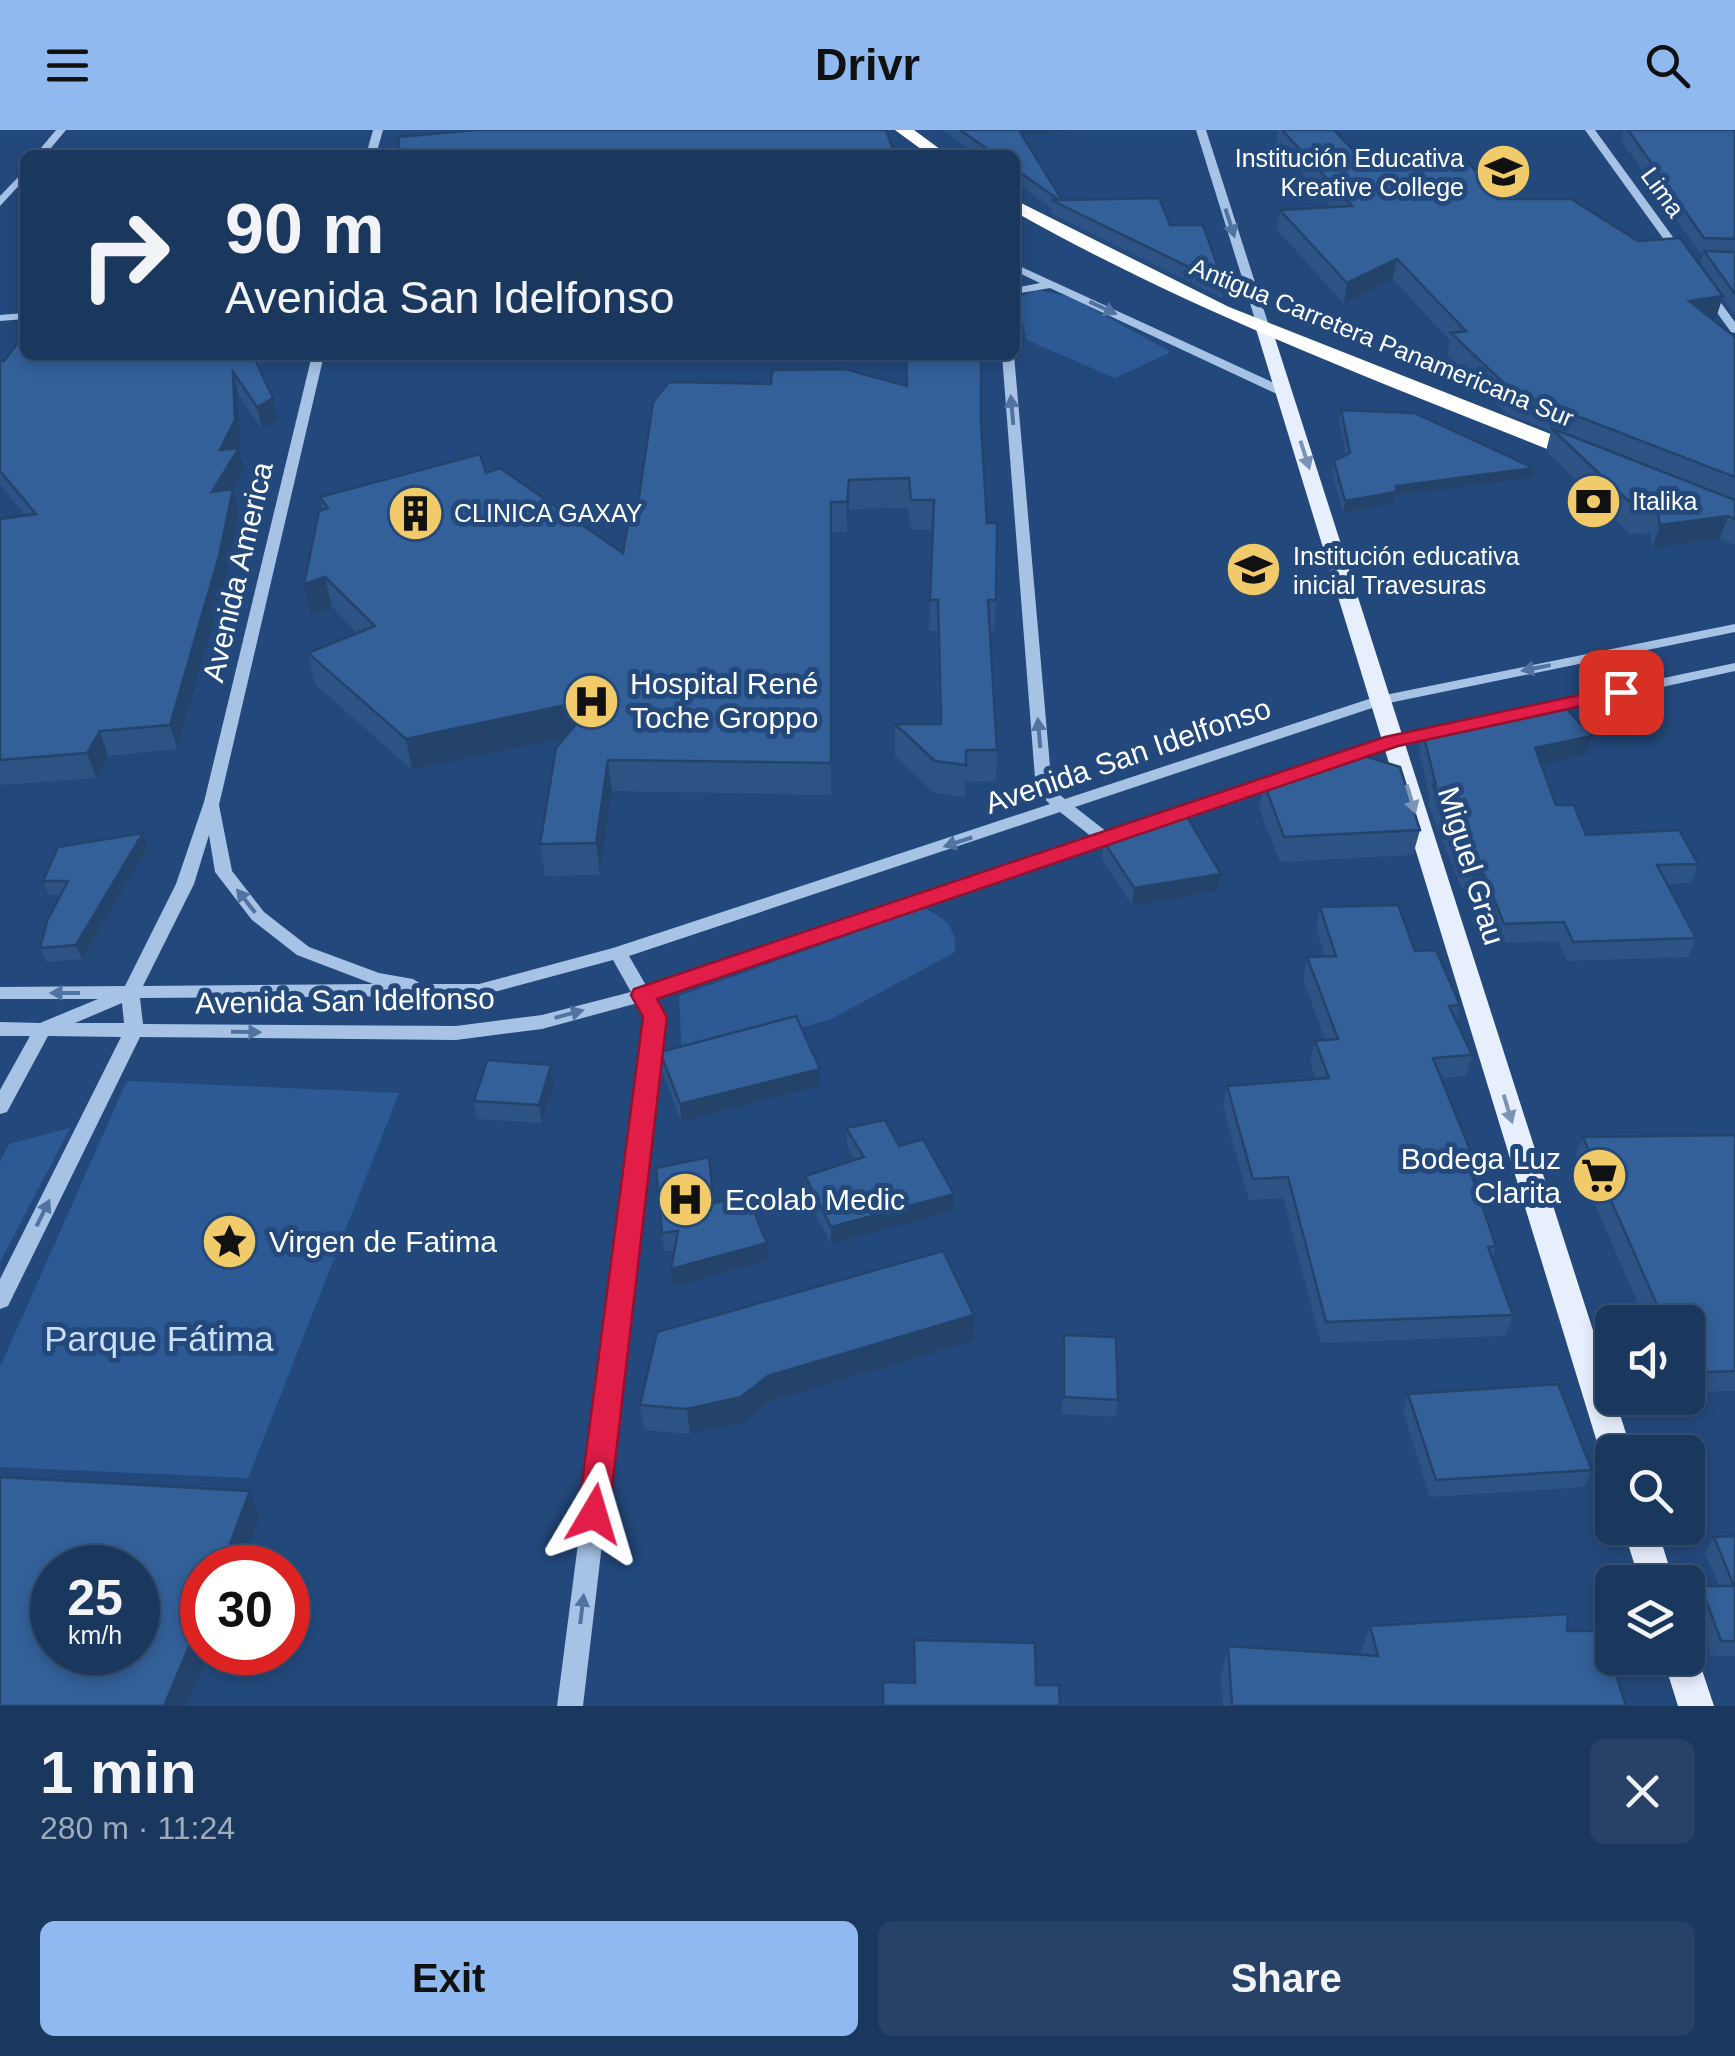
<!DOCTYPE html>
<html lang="en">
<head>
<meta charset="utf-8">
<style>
	:root { --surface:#1a375d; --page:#274266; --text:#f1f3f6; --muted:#9facbc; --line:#385172; --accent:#90b9f0 }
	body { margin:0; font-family:Arial,sans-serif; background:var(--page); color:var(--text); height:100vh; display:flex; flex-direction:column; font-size:38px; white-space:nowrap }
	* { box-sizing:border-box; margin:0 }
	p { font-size:32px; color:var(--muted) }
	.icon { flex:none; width:55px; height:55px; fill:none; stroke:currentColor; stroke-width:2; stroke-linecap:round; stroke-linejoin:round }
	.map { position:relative; height:1576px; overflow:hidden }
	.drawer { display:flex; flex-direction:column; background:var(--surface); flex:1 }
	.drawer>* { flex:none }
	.top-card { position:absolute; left:20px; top:20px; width:1000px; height:210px; border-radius:15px; box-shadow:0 5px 15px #0003,0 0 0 2px var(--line); background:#1a375d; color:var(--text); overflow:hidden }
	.tools { position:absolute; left:1595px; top:1175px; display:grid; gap:20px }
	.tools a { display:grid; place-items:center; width:110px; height:110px; border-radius:15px; background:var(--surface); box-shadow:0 5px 15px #0003,0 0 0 2px var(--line); font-size:50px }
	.speed { position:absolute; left:30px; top:1415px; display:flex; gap:20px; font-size:50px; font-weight:700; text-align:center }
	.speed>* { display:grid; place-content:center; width:130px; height:130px; border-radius:50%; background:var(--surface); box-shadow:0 5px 15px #0003,0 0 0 2px var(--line); line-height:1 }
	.speed small { font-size:25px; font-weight:400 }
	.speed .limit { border:15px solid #d22; background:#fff; color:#111 }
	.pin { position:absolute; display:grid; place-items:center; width:85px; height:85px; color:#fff; margin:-42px; border-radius:20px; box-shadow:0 5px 15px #0006 }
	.me { position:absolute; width:110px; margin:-55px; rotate:7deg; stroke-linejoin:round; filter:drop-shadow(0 0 8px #0008) }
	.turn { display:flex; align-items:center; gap:35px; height:210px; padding:0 40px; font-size:45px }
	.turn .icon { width:130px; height:130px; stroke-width:2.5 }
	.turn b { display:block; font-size:70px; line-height:85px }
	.round { display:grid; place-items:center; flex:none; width:105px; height:105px; border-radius:15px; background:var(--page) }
	.summary { display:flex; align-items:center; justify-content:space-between; height:170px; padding:0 40px }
	h1 { font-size:60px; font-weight:800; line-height:75px }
	.cta { display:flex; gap:20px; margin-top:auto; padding:20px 40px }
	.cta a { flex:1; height:115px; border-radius:15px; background:var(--accent); color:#111; font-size:40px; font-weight:800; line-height:115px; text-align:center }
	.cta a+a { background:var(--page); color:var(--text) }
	header { display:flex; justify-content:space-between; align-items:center; height:130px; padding:0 40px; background:var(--accent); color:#111; font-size:45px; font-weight:800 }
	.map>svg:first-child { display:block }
	.green { fill:#2d5a94 }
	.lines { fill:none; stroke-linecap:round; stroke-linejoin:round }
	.minor { fill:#a6c2e5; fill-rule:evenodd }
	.major { fill:#e7effd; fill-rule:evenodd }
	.highway { fill:#fff; fill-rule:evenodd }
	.wall { fill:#2c5384 }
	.shaded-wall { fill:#24436b }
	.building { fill:#336099; stroke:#24436b; stroke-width:2.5; fill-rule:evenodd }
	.oneway { fill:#5173a1 }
	.oneway2 { fill:#7b94b6 }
	.route { fill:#e11d48; stroke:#92132f; stroke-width:2.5 }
	.labels { text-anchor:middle; stroke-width:10; stroke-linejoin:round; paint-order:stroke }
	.far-poi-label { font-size:25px; fill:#fff; stroke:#23497c; text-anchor:start }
	.far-street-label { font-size:25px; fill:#fff; stroke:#23497c }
	.street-label { font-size:30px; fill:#fff; stroke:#23497c }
	.poi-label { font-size:30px; fill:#fff; stroke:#23497c; text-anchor:start }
	.near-park-label { font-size:35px; fill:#c9ddf4; stroke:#23497c }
</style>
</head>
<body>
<header><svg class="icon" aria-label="menu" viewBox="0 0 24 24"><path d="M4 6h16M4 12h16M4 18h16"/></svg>Drivr<svg class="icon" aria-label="search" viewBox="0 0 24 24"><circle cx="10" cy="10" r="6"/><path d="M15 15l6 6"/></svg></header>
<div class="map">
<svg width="1735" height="1576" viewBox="0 0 1735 1576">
	<rect width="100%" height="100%" fill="#23497c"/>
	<g class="green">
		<polygon points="1036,160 1071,167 1171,222 1115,248 1027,210 1016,169"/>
		<path d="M924,778c21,11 32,18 31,44l-124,67 -149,43 -3,-66z"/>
		<polygon points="127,951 399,963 248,1348 0,1337 0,1237"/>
		<polygon points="70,998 0,1132 0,1032 9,1014"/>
	</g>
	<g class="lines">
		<g class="minor">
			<polygon points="56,0 66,0 45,25 35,25"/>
			<polygon points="373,0 383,0 376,25 366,25"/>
			<polygon points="1196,0 1206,0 1270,199 1268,201 1258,199"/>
			<polygon points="1585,0 1595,0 1686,125 1686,129 1678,129"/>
			<polygon points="25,40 25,49 0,76 0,66"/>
			<polygon points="1015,134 1287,259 1289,262 1279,265 1050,158 1015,164 1015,158 1040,153 1015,141"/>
			<polygon points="1702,158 1710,158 1735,192 1735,203 1731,202 1702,162"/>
			<polygon points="25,183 25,189 0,191 0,185"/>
			<path d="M312,225h12l-105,450 13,66 32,41 45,35 70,26 34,6 8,5h58l134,-36 437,-144 -14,-13 -34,-436h12l38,434 13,10 310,-102 360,-73v8l-351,72 -309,103 32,25 280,-94 59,-14 8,5 -2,3 -55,13 -744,253 11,19 -81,689h-26l89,-689 -8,-14 -96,26 -86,11 -316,-3 -132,269 -8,3v-30l121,-242 -73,-1 -41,76 -7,2v-24l30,-54h-30v-14l40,1 58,-24h-98v-12l125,-1 51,-102 28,-82zM1060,682l32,25 -445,150 -18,-31zM209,705l6,37 37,48 45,35 76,29 -230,2 51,-102zM613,830l18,32 -89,23 -86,11 -313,-2 -3,-26 339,-2zM122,873l2,20h-49z"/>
			<polygon points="1735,533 1735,541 1540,584 1532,579 1540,574"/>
		</g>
		<g class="major">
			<polygon points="1264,194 1272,199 1632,1322 1612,1322 1612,1335 1604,1332 1600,1322 1256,199"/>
			<polygon points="1623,1398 1657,1398 1674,1452 1640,1452"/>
			<polygon points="1688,1514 1694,1516 1714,1576 1678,1576 1663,1528 1688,1528"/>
		</g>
		<g class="highway">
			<polygon points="895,0 914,0 948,25 929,25"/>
			<path d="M1015,70l214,107 362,143 3,5 -11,7 -8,-2c-190,-76 -381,-147 -560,-248z"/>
		</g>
	</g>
	<g class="wall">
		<polygon points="943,0 1019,0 1021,4 1021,0 1086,0 1022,5 1062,70 1170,95 1224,154 1222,168 1051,83 1051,78 1015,52 1015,25 977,25"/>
		<polygon points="1278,0 1334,0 1368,36 1497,69 1638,111 1700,135 1703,123 1699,122 1621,10 1624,0 1735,0 1735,185 1722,168 1716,188 1711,188 1735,207 1735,415 1720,409 1652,418 1650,403 1630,404 1546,321 1551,301 1507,284 1447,225 1450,211 1393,149 1344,174 1277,100 1280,80 1332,77 1276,15"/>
		<polygon points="25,225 275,225 274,233 257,234 273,268 278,290 262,299 238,264 240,313 238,318 244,340 233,359 239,382 226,449 177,619 108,626 96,648 0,655 0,389 26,386 0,355 0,231"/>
		<polygon points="905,225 984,225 980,248 981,291 987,393 996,470 994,501 990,501 997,620 996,652 965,651 965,667 934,663 895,626 895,594 939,594 937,501 929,501 933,400 911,400 908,378 849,379 847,402 831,402 831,665 612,661 600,745 545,746 540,714 565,607 412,640 315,554 308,523 357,503 332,477 311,484 323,380 320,367 486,343 623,423 637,380 771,254 906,256"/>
		<polygon points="1341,280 1532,348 1395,366 1394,373 1343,383 1332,342 1334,331 1346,325 1339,291"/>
		<polygon points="1423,603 1592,606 1586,625 1541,634 1556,675 1586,705 1698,734 1691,753 1666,754 1696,808 1688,827 1567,831 1558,811 1498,813 1478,764 1464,764 1428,674 1430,668 1419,622"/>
		<polygon points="1264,653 1420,700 1413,725 1280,732 1259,678"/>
		<polygon points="143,703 148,717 82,829 46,832 40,818 61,765 49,765 43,751"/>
		<polygon points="1104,712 1218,761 1132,776 1102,729"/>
		<polygon points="1320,777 1415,821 1460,875 1456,891 1472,925 1466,946 1441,948 1477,1037 1473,1049 1496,1116 1492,1128 1513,1185 1505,1206 1321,1213 1283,1068 1249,1070 1223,977 1227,956 1316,949 1310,932 1315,911 1325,910 1303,849 1307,827 1325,826 1316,798"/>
		<polygon points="660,922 820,939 820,956 681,992 662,940"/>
		<polygon points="551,935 554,953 542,993 477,989 474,971"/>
		<polygon points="846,998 899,1016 954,1064 953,1081 831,1114 805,1063 805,1046 855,1030 847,1015"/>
		<polygon points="1735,1005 1735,1261 1688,1262 1688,1192 1613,1192 1619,1179 1640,1178 1575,1028 1583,1007"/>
		<polygon points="656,1038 714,1073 768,1131 673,1157 671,1139 675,1120 664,1121"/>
		<polygon points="974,1185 973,1211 769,1272 743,1293 690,1304 644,1300 640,1275"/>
		<polygon points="1064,1205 1118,1270 1115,1287 1062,1284 1062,1222"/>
		<polygon points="1408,1264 1592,1340 1584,1357 1430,1367 1403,1281"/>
		<polygon points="1735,1406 1735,1526 1711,1526 1692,1471 1701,1456 1719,1456 1705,1423 1714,1407"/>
		<polygon points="1370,1496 1567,1501 1626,1576 1223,1576 1221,1545 1228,1516 1360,1525"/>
	</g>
	<g class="shaded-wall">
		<polygon points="1021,0 1086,0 1021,5"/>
		<polygon points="1397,129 1393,149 1344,174 1347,153"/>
		<polygon points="1723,166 1716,188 1682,192 1689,171"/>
		<polygon points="233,242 238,264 240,313 235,324 239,318 244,340 218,385 212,362"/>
		<polygon points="273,268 278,290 262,299 257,277"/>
		<polygon points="1534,338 1532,348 1395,366 1394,373 1343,383 1345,371 1396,356"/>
		<polygon points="849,350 849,379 847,402 847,372"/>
		<polygon points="233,359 239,382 226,449 177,619 170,595"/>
		<polygon points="1728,386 1720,409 1652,418 1660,395"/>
		<polygon points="325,447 332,477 311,484 304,454"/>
		<polygon points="598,568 602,600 412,640 406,609"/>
		<polygon points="100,601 108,626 96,648 87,623"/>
		<polygon points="1592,606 1586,625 1530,637 1535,618"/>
		<polygon points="608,630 612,661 600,745 596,713"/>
		<polygon points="143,703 148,717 82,829 76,815"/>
		<polygon points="1221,744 1218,761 1132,776 1134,758"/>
		<polygon points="551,935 554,953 542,993 539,975"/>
		<polygon points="820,939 820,956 681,992 680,974"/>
		<polygon points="954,1064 953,1081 831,1114 831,1097"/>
		<polygon points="767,1113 768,1131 673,1157 671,1139"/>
		<polygon points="974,1185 973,1211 769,1272 743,1293 690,1304 687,1279 768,1246"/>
		<polygon points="250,1361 260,1386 241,1438 221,1438"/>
		<polygon points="202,1486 202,1522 209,1522 186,1576 164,1576"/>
	</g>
	<g class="building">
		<polygon points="476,0 886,0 895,25 400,25 398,7"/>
		<polygon points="960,0 1019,0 1062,70 1159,68 1170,95 1203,95 1224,154 1051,70 1059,70 1015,39 1015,25 996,25"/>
		<polygon points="1282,0 1334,0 1368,36 1468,32 1497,69 1571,69 1638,111 1680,108 1723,166 1689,171 1735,207 1735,347 1512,261 1451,203 1466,201 1397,129 1347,153 1280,80 1352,76"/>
		<polygon points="1628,0 1735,0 1735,109 1704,108"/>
		<polygon points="1704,121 1735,122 1735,164"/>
		<polygon points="22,207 25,207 25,225 253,225 273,268 257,277 233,242 235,290 220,320 239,318 212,362 233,359 219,426 170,595 100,601 87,623 0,630 0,389 36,384 0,341 0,231 4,231"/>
		<polygon points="906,225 981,225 981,291 987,393 997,393 996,470 988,470 997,620 966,620 966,635 935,631 895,594 941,594 938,470 930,470 934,370 911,370 909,348 849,350 847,372 831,372 831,633 608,630 596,713 540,714 556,618 598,568 406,609 308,523 375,496 325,447 304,454 319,381 328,378 320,367 480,324 486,343 500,338 623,423 630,380 637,380 653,272 669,252 771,254 772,240 845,239 907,256"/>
		<polygon points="1341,280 1415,283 1534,338 1396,356 1396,362 1345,371 1334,331 1350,323"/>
		<polygon points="1551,298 1735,370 1735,389 1728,386 1660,395 1657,380 1638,380"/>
		<polygon points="1561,573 1592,606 1535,618 1556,675 1574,675 1586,705 1679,700 1698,734 1657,735 1696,808 1573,812 1564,792 1504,794 1484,744 1470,745 1433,655 1436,656 1423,603"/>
		<polygon points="1361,625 1400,637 1420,700 1284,707 1264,653"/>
		<polygon points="1185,683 1221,744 1134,758 1104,712"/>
		<polygon points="143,703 76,815 40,818 47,791 68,751 43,751 58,717"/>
		<polygon points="1398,775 1415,821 1436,820 1460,875 1449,876 1472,925 1433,928 1477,1037 1469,1037 1496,1116 1488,1117 1513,1185 1326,1192 1288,1047 1253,1049 1227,956 1329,948 1315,911 1338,909 1307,827 1336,826 1320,777"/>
		<polygon points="796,886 820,939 680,974 660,922"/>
		<polygon points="487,930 551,935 539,975 474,971"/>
		<polygon points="885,990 899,1016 923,1009 954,1064 831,1097 805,1046 864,1027 846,998"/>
		<polygon points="1735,1005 1735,1241 1688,1243 1688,1192 1624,1192 1619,1179 1658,1177 1583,1007"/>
		<polygon points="709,1027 714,1073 746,1063 767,1113 671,1139 678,1101 662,1103 656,1038"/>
		<polygon points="943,1121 974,1185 768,1246 741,1267 687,1279 640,1275 657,1202"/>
		<polygon points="1064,1205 1116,1207 1118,1270 1064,1267"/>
		<polygon points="1558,1254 1592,1340 1436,1350 1408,1264"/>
		<path d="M0,1347l250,14 -29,77h-19v48l-38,90h-164zM52,1438h86v84h-86z"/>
		<polygon points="1735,1406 1735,1511 1721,1511 1701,1456 1734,1456 1714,1407"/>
		<polygon points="1568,1484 1567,1501 1602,1501 1626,1576 1232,1576 1228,1516 1378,1526 1370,1496"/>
		<polygon points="914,1510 1035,1513 1036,1555 1059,1555 1060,1576 883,1576 883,1552 915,1553"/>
	</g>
	<defs><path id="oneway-solid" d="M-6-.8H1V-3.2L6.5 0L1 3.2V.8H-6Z" transform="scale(2.5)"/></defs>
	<g class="oneway">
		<use href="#oneway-solid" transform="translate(1230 93) rotate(72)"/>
		<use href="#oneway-solid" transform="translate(1103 178) rotate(25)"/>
		<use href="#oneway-solid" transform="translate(1012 280) rotate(-95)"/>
		<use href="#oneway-solid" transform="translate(1536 538) rotate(169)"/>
		<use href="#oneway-solid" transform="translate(1039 603) rotate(-95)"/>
		<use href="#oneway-solid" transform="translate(958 712) rotate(162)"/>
		<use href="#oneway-solid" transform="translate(246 771) rotate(-128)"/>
		<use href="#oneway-solid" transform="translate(65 863) rotate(180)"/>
		<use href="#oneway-solid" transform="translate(569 884) rotate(-15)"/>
		<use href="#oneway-solid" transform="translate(246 902) rotate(1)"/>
		<use href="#oneway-solid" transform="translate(43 1083) rotate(-64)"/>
		<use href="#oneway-solid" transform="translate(582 1479) rotate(-83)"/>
	</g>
	<g class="oneway2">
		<use href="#oneway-solid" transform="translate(1305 325) rotate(72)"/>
		<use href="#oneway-solid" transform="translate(1411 669) rotate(73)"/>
		<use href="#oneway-solid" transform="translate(1508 979) rotate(73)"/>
	</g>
	<polygon class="route" points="1621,556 1628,558 1628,566 1398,616 657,869 667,887 609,1384 604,1394 594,1398 583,1394 578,1384 643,887 631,865 634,859 1385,607"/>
	<defs>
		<symbol id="school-disc" viewBox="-11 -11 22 22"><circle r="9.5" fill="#f1cb69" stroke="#23497c"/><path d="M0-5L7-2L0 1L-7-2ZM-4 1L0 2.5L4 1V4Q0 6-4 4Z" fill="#111"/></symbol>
		<symbol id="bank-disc" viewBox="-11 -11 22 22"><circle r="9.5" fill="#f1cb69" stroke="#23497c"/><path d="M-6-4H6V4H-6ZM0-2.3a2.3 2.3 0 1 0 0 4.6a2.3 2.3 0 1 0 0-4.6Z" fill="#111"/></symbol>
		<symbol id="building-disc" viewBox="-11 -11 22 22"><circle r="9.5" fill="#f1cb69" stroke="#23497c"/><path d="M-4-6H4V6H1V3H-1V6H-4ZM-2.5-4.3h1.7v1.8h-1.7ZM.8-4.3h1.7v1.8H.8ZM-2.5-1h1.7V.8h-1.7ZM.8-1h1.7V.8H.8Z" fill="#111"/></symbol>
		<symbol id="hospital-disc" viewBox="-11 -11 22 22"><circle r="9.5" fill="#f1cb69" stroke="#23497c"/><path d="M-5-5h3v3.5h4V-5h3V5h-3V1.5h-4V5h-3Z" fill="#111"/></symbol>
		<symbol id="supermarket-disc" viewBox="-11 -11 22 22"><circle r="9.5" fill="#f1cb69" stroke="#23497c"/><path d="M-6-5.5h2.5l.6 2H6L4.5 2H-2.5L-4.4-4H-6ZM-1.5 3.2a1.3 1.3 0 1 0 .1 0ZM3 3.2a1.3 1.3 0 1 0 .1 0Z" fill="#111"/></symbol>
		<symbol id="sight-disc" viewBox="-11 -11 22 22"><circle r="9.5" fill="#f1cb69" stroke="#23497c"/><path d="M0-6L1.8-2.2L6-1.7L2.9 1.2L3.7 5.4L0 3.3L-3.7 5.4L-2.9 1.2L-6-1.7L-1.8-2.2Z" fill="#111"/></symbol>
	</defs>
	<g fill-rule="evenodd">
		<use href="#school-disc" x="1472" y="10" width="63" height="63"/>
		<use href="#bank-disc" x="1562" y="340" width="63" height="63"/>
		<use href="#building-disc" x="384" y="352" width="63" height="63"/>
		<use href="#school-disc" x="1222" y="408" width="63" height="63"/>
		<use href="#hospital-disc" x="560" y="540" width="63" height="63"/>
		<use href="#supermarket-disc" x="1568" y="1014" width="63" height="63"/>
		<use href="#hospital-disc" x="654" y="1038" width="63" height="63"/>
		<use href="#sight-disc" x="198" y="1080" width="63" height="63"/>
	</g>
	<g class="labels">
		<g class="far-poi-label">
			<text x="1464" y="37" text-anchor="end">Institución Educativa<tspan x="1464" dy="29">Kreative College</tspan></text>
			<text x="1632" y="380">Italika</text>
			<text x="454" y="392">CLINICA GAXAY</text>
			<text x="1293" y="435">Institución educativa<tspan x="1293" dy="29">inicial Travesuras</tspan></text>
		</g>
		<g class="far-street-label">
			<text transform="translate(1663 62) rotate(54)" y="9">Lima</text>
			<text transform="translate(1382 212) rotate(22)" y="9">Antigua Carretera Panamericana Sur</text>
		</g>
		<g class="street-label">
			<text transform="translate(238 442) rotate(-77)" y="10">Avenida America</text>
			<text transform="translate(1128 626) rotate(-19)" y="10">Avenida San Idelfonso</text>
			<text transform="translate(1471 736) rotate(73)" y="10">Miguel Grau</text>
			<text transform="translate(345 871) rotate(-1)" y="10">Avenida San Idelfonso</text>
		</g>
		<g class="poi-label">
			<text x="630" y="564">Hospital René<tspan x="630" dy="34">Toche Groppo</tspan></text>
			<text x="1561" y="1039" text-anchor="end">Bodega Luz<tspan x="1561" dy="34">Clarita</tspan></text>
			<text x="725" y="1080">Ecolab Medic</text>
			<text x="269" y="1122">Virgen de Fatima</text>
		</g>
		<g class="near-park-label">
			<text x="159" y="1221">Parque Fátima</text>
		</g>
	</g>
</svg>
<div class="tools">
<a><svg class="icon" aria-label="sound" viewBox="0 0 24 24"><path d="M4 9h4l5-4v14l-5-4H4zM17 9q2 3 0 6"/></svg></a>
<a><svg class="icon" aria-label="search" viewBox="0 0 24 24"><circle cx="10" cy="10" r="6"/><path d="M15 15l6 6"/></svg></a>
<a><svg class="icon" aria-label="layers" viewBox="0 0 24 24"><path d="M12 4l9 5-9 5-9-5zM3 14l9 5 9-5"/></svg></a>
</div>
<div class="speed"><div>25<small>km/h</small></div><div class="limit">30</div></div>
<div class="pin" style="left:1621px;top:562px;background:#d93025"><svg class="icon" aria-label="arrive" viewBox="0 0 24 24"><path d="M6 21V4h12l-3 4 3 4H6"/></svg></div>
<svg class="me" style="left:594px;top:1384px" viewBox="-20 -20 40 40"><path d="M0-17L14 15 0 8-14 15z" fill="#e11d48" stroke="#fff" stroke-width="4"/></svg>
<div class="top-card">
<div class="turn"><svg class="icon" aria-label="right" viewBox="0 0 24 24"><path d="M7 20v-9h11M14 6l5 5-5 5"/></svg><div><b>90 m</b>Avenida San Idelfonso</div></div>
</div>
</div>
<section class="drawer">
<div class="summary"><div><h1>1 min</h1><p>280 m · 11:24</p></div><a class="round"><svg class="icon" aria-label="close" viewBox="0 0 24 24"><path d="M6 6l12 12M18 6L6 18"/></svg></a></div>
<div class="cta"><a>Exit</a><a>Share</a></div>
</section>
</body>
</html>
